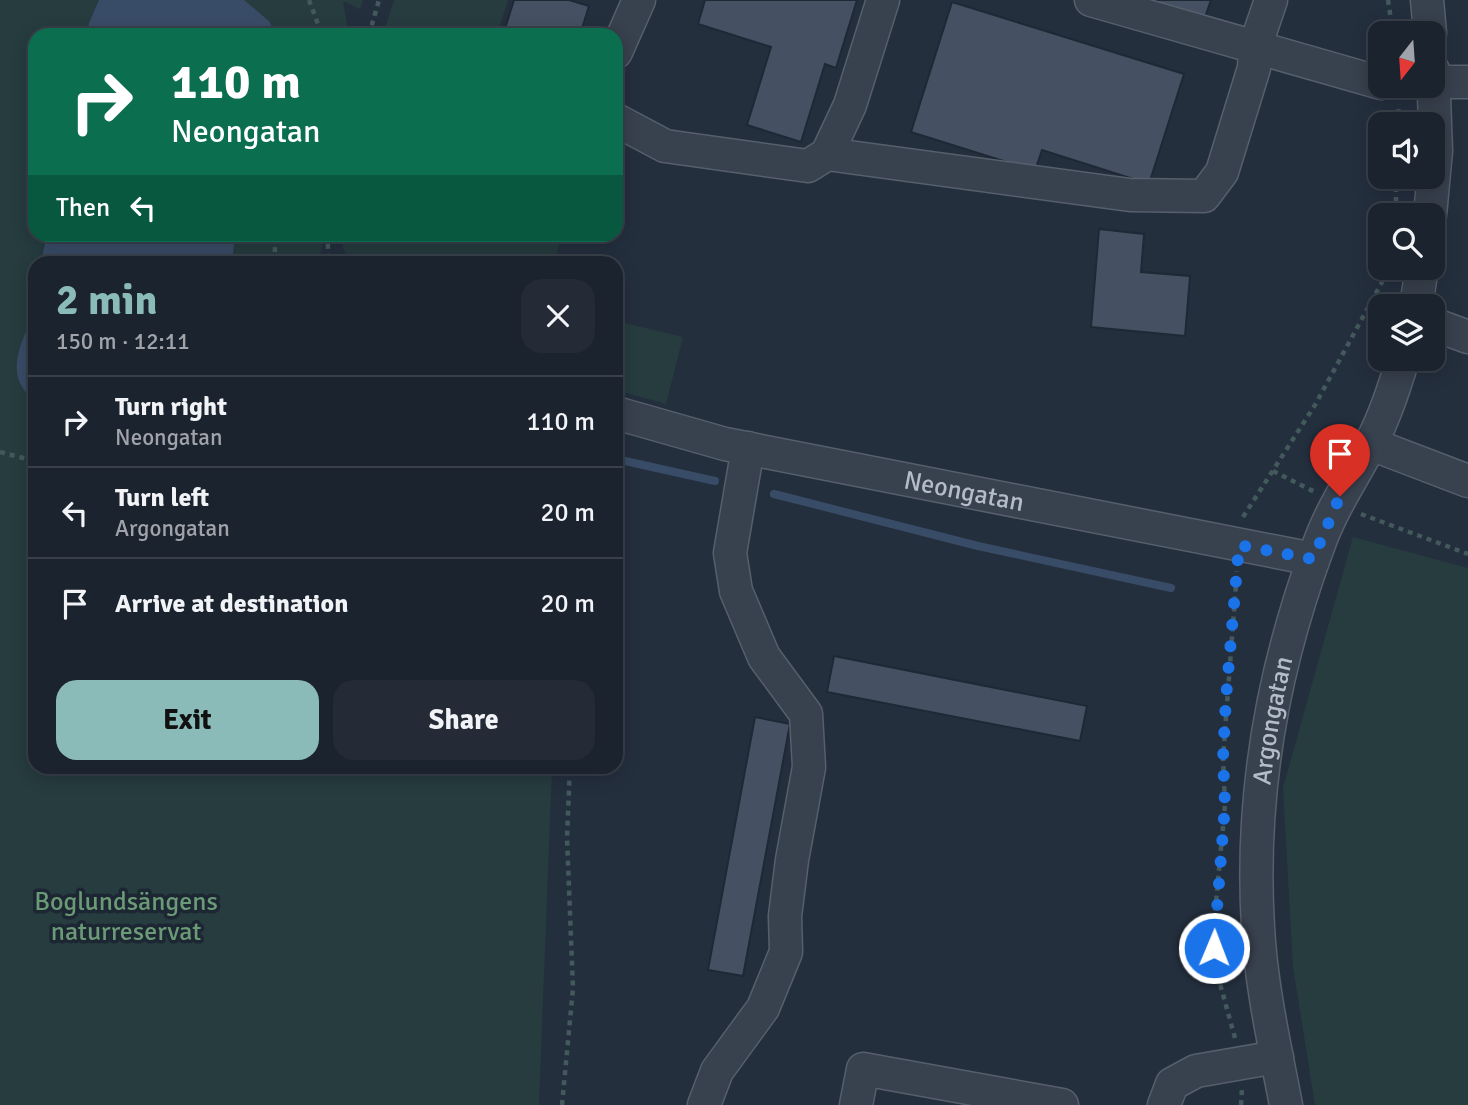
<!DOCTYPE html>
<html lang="en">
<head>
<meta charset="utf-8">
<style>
	:root { --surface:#1b232e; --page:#242b36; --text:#f1f3f6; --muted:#a0a4aa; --line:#39404a; --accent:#8bbbb9 }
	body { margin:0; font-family:Signika,sans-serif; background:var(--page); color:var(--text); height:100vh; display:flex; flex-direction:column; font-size:26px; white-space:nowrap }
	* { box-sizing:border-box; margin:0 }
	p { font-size:23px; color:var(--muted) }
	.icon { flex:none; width:38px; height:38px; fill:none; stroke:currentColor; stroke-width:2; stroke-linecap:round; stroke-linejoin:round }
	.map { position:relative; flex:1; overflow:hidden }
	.panel { position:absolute; left:28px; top:256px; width:595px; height:518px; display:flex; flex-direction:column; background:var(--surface); border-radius:21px; box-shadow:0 4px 18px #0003,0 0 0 2px var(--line) }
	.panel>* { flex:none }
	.banner { position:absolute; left:28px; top:28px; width:595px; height:214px; border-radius:21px; box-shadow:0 4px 18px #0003,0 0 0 2px var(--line); background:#0b6e4f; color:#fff; overflow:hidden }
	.needle { width:46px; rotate:197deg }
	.buttons { position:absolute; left:1368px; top:21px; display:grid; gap:14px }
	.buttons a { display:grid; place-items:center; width:77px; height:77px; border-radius:14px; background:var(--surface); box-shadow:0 4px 18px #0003,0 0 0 2px var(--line); font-size:35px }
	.pin { position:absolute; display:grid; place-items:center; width:60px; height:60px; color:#fff; margin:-72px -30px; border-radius:50% 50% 50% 0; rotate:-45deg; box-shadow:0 0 7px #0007 }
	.pin .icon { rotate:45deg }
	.me { position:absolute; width:77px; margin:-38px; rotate:1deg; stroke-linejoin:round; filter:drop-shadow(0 0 5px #0008) }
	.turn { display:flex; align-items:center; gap:24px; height:147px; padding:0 28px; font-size:32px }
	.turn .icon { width:91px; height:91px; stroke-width:2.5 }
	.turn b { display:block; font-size:49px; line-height:60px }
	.then { display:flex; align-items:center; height:66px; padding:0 28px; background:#0003; gap:14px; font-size:26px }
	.round { display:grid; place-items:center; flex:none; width:74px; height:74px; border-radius:21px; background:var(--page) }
	.summary { display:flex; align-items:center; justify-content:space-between; height:119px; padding:0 28px }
	h1 { font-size:42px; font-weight:700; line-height:52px; color:var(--accent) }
	.primary-button { display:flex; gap:14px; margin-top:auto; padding:14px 28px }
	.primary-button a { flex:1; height:80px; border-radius:21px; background:var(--accent); color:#111; font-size:28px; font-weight:700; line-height:80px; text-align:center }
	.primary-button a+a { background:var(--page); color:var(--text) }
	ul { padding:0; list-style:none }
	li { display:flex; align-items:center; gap:21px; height:91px; padding:0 28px; border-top:2px solid var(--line) }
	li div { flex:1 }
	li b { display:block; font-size:26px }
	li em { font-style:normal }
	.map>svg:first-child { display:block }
	.green { fill:#263c3f }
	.water { fill:#394c67 }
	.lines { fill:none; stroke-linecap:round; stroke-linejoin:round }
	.stream { stroke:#394c67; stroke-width:8 }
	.building { fill:#455162; stroke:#1f2835; stroke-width:2 }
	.minor-casing { stroke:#565f6c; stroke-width:35 }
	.path { stroke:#44595c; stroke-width:4.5; stroke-dasharray:5 5; stroke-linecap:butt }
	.minor { stroke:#38414e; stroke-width:32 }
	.route { stroke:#1a73e8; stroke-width:12; stroke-dasharray:0 21.6 }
	.labels { text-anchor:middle; stroke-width:7; stroke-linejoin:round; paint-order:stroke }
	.street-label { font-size:26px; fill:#b4bcc9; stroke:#1d2633 }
	.park-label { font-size:26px; fill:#6b9a76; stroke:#1d2633 }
</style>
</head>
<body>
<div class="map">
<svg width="1468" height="1105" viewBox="0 0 1468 1105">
	<rect width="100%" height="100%" fill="#242f3e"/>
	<g class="green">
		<polygon points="0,0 363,0 360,9 343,1 349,35 35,35 35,234 324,235 319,262 35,262 35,766 552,767 539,1105 0,1105"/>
		<polygon points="394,0 508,0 497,35 383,35"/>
		<polygon points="339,235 339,234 562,235 554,262 348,262"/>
		<polygon points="616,321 683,337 666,404 616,390"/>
		<polygon points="1353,537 1468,568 1468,1105 1315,1105 1293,967 1283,788"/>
	</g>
	<g class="water">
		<polygon points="99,0 244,0 269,21 276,35 88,35 89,23"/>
		<polygon points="47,235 47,234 235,235 232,262 41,262"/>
		<path d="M35,307v91h-3c-31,-26 -6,-61 3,-91z"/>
	</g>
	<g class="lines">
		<g class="stream">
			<polyline points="616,459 715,481"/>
			<polyline points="774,494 978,546 1171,588"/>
		</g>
	</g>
	<g class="building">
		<polygon points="514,0 569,0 589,6 580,35 503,35"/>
		<polygon points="705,0 857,0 836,68 825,64 801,142 747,125 771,47 698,24"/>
		<polygon points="1141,0 1211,0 1204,20"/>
		<polygon points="952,2 1184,74 1149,184 1042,150 1035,171 911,132"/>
		<polygon points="1099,229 1144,234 1141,272 1190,276 1185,336 1091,327"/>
		<polygon points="834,656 1087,706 1080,741 827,692"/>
		<polygon points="755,717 790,724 743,976 708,970"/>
	</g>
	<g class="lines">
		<defs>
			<g id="minor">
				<polyline points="1091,0 1381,83"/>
				<polyline points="1427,0 1430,33"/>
				<polyline points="616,52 639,0"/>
				<polyline points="1433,82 1468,82"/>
				<polyline points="616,120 665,146 808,166 827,154 850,105 883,0"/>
				<polyline points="827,154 1130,195 1204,196 1222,172 1254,68 1255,47 1271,0"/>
				<polyline points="1430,215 1436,151 1433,70"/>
				<polyline points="1416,306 1422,268"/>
				<polyline points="1433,324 1468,337"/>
				<path id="s1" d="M616,413l109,31 588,115"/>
				<polyline points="1371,444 1468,481"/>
				<polyline points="704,1105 717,1071 763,1008 786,952 785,916 792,860 809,767 806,714 764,657 736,591 730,553 748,448"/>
				<polyline points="856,1105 863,1069 1062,1105"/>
				<polyline points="1164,1105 1172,1084 1196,1071 1277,1057"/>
				<path id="s2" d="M1286,1105c-11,-58 -25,-119 -28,-178 -8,-130 15,-259 60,-380 13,-38 35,-69 53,-104 14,-27 23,-55 32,-84"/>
			</g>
		</defs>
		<use href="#minor" class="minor-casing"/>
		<g class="path">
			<polyline points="309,0 322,35"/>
			<polyline points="1388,0 1393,33"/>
			<polyline points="369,35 379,0"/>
			<polyline points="1398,124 1399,104"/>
			<polyline points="1396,177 1396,215"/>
			<polyline points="327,234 329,262"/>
			<polyline points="274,262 276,234"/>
			<polyline points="0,452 35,461"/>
			<polyline points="1273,471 1315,492"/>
			<polyline points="1361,514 1468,554"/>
			<polyline points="1243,517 1315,405 1382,282 1385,268"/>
			<polyline points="1235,1038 1217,973 1214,924 1225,805 1223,758 1237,571"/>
			<polyline points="562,1105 573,988 567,838 570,766"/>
			<polyline points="1241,1105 1242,1088"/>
		</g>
		<use href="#minor" class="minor"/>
	</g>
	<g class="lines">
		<polyline class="route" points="1214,948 1225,805 1223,758 1226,698 1239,545 1313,559 1340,496"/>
	</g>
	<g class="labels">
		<g class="street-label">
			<text dy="9" stroke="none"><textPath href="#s1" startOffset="357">Neongatan</textPath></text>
			<text dy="9" stroke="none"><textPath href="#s2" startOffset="388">Argongatan</textPath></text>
		</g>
		<g class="park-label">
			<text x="126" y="910">Boglundsängens<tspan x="126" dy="30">naturreservat</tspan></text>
		</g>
	</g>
</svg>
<div class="buttons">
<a><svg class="needle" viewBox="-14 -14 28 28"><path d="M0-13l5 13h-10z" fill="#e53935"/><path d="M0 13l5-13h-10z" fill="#a0a4aa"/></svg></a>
<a><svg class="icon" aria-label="sound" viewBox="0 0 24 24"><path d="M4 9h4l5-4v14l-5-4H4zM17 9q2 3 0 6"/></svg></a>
<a><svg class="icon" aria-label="search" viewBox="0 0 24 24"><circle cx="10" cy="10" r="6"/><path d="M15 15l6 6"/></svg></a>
<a><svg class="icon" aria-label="layers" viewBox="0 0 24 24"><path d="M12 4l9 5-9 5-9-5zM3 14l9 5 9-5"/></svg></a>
</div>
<div class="pin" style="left:1340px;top:496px;background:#d93025"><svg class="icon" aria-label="arrive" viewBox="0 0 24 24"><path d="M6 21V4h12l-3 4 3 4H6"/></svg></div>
<svg class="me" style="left:1214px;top:948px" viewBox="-20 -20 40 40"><circle r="17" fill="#1a73e8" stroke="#fff" stroke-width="3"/><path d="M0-11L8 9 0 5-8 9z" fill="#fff"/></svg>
<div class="banner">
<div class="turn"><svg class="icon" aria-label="right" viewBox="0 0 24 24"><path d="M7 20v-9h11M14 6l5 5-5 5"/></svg><div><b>110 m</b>Neongatan</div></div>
<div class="then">Then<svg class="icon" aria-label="left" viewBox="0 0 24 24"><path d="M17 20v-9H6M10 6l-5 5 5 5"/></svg></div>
</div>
<section class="panel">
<div class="summary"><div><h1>2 min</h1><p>150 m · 12:11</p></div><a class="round"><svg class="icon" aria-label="close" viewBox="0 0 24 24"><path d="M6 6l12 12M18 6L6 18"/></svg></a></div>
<ul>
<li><svg class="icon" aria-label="right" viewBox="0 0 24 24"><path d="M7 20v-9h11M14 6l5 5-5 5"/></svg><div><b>Turn right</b><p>Neongatan</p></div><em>110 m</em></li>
<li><svg class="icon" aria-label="left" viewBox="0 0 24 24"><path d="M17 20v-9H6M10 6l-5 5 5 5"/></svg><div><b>Turn left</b><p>Argongatan</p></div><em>20 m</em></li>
<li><svg class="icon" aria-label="arrive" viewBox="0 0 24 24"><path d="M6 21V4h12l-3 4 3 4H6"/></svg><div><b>Arrive at destination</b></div><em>20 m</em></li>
</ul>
<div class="primary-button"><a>Exit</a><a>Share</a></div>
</section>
</div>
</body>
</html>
